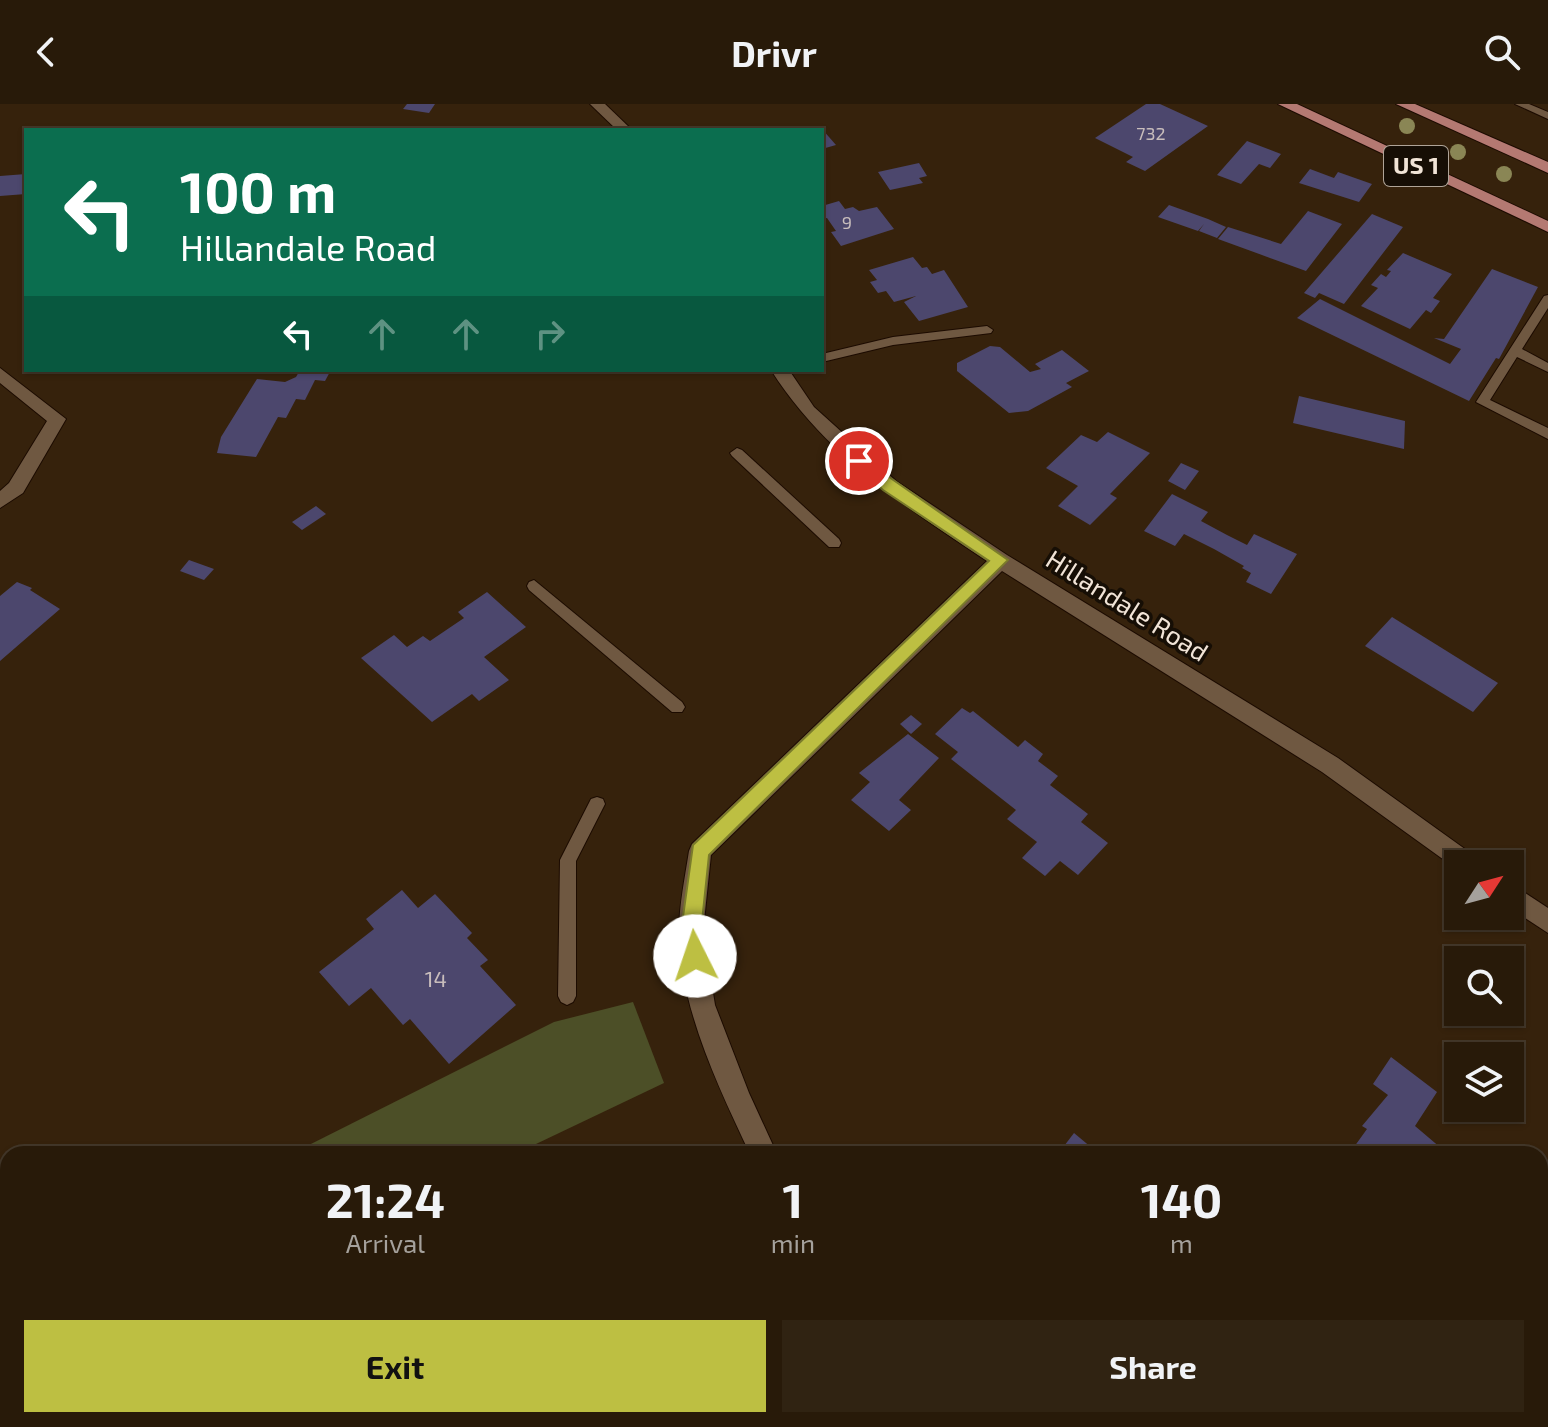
<!DOCTYPE html>
<html lang="en">
<head>
<meta charset="utf-8">
<style>
	:root { --surface:#281a09; --page:#302312; --text:#f1f3f6; --muted:#a5a19c; --line:#44382a; --accent:#bdbf42 }
	body { margin:0; font-family:"Exo 2",sans-serif; background:var(--page); color:var(--text); height:100vh; display:flex; flex-direction:column; font-size:30px; white-space:nowrap }
	* { box-sizing:border-box; margin:0 }
	p { font-size:26px; color:var(--muted) }
	.icon { flex:none; width:44px; height:44px; fill:none; stroke:currentColor; stroke-width:2; stroke-linecap:round; stroke-linejoin:round }
	.map { position:relative; flex:1; overflow:hidden }
	.side { position:absolute; left:0px; top:1042px; width:1548px; height:282px; display:flex; flex-direction:column; background:var(--surface); border-radius:24px 24px 0 0; box-shadow:0 2px 6px #0004,0 0 0 2px var(--line) }
	.side>* { flex:none }
	.hud { position:absolute; left:24px; top:24px; width:800px; height:244px; border-radius:0px; box-shadow:0 2px 6px #0004,0 0 0 2px var(--line); background:#0b6e4f; color:#fff; overflow:hidden }
	.needle { width:52px; rotate:54deg }
	.fabs { position:absolute; left:1444px; top:746px; display:grid; gap:16px }
	.fabs a { display:grid; place-items:center; width:80px; height:80px; border-radius:0px; background:var(--surface); box-shadow:0 2px 6px #0004,0 0 0 2px var(--line); font-size:40px }
	.pin { position:absolute; display:grid; place-items:center; width:68px; height:68px; color:#fff; margin:-34px; border:4px solid #fff; border-radius:50%; box-shadow:0 2px 8px #0007 }
	.me { position:absolute; width:88px; margin:-44px; rotate:356deg; stroke-linejoin:round; filter:drop-shadow(0 0 6px #0008) }
	.turn { display:flex; align-items:center; gap:28px; height:168px; padding:0 24px; font-size:36px }
	.turn .icon { width:104px; height:104px; stroke-width:2.5 }
	.turn b { display:block; font-size:56px; line-height:68px }
	.lanes { display:flex; align-items:center; height:76px; padding:0 24px; background:#0003; justify-content:center; gap:40px; direction:ltr }
	.lanes .off { opacity:.35 }
	.eta { display:flex; justify-content:space-evenly; align-items:center; height:136px; text-align:center }
	.eta b { font-size:48px; font-weight:700; line-height:56px }
	.primary-button { display:flex; gap:16px; margin-top:auto; padding:16px 24px }
	.primary-button a { flex:1; height:92px; border-radius:0px; background:var(--accent); color:#111; font-size:32px; font-weight:700; line-height:92px; text-align:center }
	.primary-button a+a { background:var(--page); color:var(--text) }
	header { display:flex; justify-content:space-between; align-items:center; height:104px; padding:0 24px; background:var(--surface); font-size:36px; font-weight:700 }
	.map>svg:first-child { display:block }
	.green { fill:#4c4f27 }
	.building { fill:#4c476d }
	.lines { fill:none; stroke-linecap:round; stroke-linejoin:round }
	.service-casing { stroke:#1c0b00; stroke-width:2 }
	.minor-casing { stroke:#1c0b00; stroke-width:2 }
	.primary-casing { stroke:#1c0b00; stroke-width:2 }
	.service { fill:#6f5841; fill-rule:evenodd }
	.minor { fill:#6f5841; fill-rule:evenodd }
	.primary { fill:#b47972; fill-rule:evenodd }
	.tree { fill:#8a8655 }
	.route { fill:#bdbf42; stroke:#7b7c2b; stroke-width:2 }
	.labels { text-anchor:middle; stroke-width:7; stroke-linejoin:round; paint-order:stroke }
	.far-number-label { font-size:18px; fill:#c8bdbc }
	.number-label { font-size:22px; fill:#c8bdbc }
	.shield { fill:#160e05; stroke:#afa498; stroke-width:2 }
	.shield-label { font-size:24px; font-weight:bold; fill:#f1e4d7 }
	.street-label { font-size:26px; fill:#f1e4d7; stroke:#160e05 }
</style>
</head>
<body>
<header><svg class="icon" aria-label="back" viewBox="0 0 24 24"><path d="M15 5l-7 7 7 7"/></svg>Drivr<svg class="icon" aria-label="search" viewBox="0 0 24 24"><circle cx="10" cy="10" r="6"/><path d="M15 15l6 6"/></svg></header>
<div class="map">
<svg width="1548" height="1323" viewBox="0 0 1548 1323">
	<rect width="100%" height="100%" fill="#36220c"/>
	<g class="green">
		<polygon points="633,898 664,979 515,1050 291,1050 554,918"/>
		<polygon points="129,1316 350,1316 355,1323 130,1323"/>
	</g>
	<g class="building">
		<polygon points="407,0 435,0 429,9 403,5"/>
		<polygon points="1146,0 1160,0 1208,22 1145,67 1126,58 1133,53 1095,34"/>
		<polygon points="822,25 836,41 822,45"/>
		<polygon points="1247,37 1281,50 1270,64 1259,60 1241,80 1217,71"/>
		<polygon points="919,59 927,72 919,74 923,79 890,86 878,68"/>
		<polygon points="1310,65 1334,74 1338,68 1372,80 1359,98 1299,79"/>
		<polygon points="26,70 26,90 0,92 0,72"/>
		<polygon points="839,97 845,105 853,103 859,107 877,103 894,125 841,142 831,128 836,127 827,114 822,115 822,102"/>
		<polygon points="1169,101 1208,115 1226,123 1217,134 1199,127 1204,120 1198,127 1158,113"/>
		<polygon points="1308,107 1342,120 1306,167 1218,135 1228,123 1281,140"/>
		<polygon points="1372,110 1403,123 1344,200 1319,189 1315,194 1304,189"/>
		<polygon points="1403,149 1452,170 1433,194 1440,197 1431,209 1426,206 1410,225 1361,202 1378,184 1371,181 1381,170 1386,173 1391,167 1387,166"/>
		<polygon points="913,153 922,164 927,163 932,170 944,166 968,203 919,217 904,198 916,192 894,198 886,187 878,189 870,178 877,176 869,166"/>
		<polygon points="1492,165 1538,183 1499,255 1496,254 1469,297 1297,214 1320,195 1450,260 1461,245 1434,234 1444,235"/>
		<polygon points="990,242 1000,243 1030,268 1041,265 1035,260 1062,246 1089,267 1066,279 1072,283 1028,307 1009,309 957,267 957,259"/>
		<polygon points="300,266 331,266 325,277 315,276 305,296 296,295 286,314 278,313 256,353 217,349 221,333 257,275 285,278 296,273"/>
		<polygon points="1299,292 1405,317 1404,345 1293,319"/>
		<polygon points="1108,328 1150,349 1110,390 1117,394 1090,421 1058,402 1078,382 1046,364 1081,331 1097,338"/>
		<polygon points="1181,359 1199,367 1185,386 1168,377"/>
		<polygon points="1172,390 1208,408 1201,417 1227,431 1247,441 1254,430 1297,450 1271,490 1246,478 1251,469 1242,464 1244,462 1214,445 1184,430 1175,442 1144,427"/>
		<polygon points="316,402 326,410 302,426 292,418"/>
		<polygon points="189,456 214,465 204,476 180,467"/>
		<polygon points="17,478 32,484 30,486 60,505 0,557 0,492"/>
		<polygon points="487,488 526,523 484,553 509,576 479,597 472,590 432,618 361,554 394,531 407,543 423,532 430,537 464,514 458,508"/>
		<polygon points="1392,513 1498,579 1473,608 1365,542"/>
		<polygon points="962,604 970,609 973,607 1018,643 1025,636 1043,650 1038,657 1058,672 1050,681 1088,710 1081,718 1108,739 1078,771 1060,757 1045,772 1022,754 1037,738 1007,715 1016,706 951,655 958,648 935,630"/>
		<polygon points="911,611 922,620 911,630 900,620"/>
		<polygon points="908,630 939,654 899,696 911,706 889,727 851,696 870,678 859,669"/>
		<polygon points="402,786 418,804 435,790 472,829 467,834 488,856 480,862 516,901 449,960 410,915 403,921 371,884 349,902 319,868 374,825 366,815"/>
		<polygon points="1391,953 1437,988 1415,1022 1448,1050 1349,1050 1367,1025 1362,1022 1388,991 1373,980"/>
		<polygon points="1074,1029 1092,1044 1088,1050 1058,1050"/>
		<polygon points="1540,1061 1548,1067 1548,1132 1540,1146"/>
		<polygon points="95,1316 117,1316 119,1323 82,1323"/>
		<polygon points="555,1316 602,1316 586,1323 557,1323"/>
		<polygon points="1280,1316 1311,1316 1307,1323 1285,1323"/>
	</g>
	<g class="lines">
		<defs>
			<g id="service">
				<polygon points="1515,0 1529,0 1548,8 1548,15"/>
				<polygon points="1548,191 1548,204 1522,245 1548,259 1548,268 1517,253 1490,296 1548,324 1548,335 1476,298 1544,192"/>
				<polygon points="987,222 993,226 991,229 893,241 822,258 822,250 893,233"/>
				<polygon points="737,344 742,346 839,435 841,439 839,443 829,443 732,352 730,349"/>
				<polygon points="534,476 682,598 685,603 682,608 672,608 529,486 527,482 529,478"/>
				<polygon points="597,693 603,695 605,700 576,757 576,892 573,898 567,901 561,898 558,892 560,756 591,695"/>
			</g>
			<g id="minor">
				<polygon points="590,0 605,0 632,26 617,26"/>
				<polygon points="0,264 66,315 23,389 0,404 0,387 9,379 47,317 0,279"/>
				<path d="M771,266h18l25,37 82,74 111,74 331,203 138,99 4,7h-22v6l-136,-98 -320,-201 -291,284 -8,76 12,74 34,88 28,61h-27c-32,-68 -70,-146 -71,-223 0,-26 6,-54 10,-80l3,-7 295,-283c-81,-54 -163,-107 -216,-191z"/>
				<polygon points="1510,779 1548,804 1548,829 1510,804"/>
				<polygon points="886,1316 917,1316 920,1323 889,1323"/>
			</g>
			<g id="primary">
				<polygon points="1278,0 1297,0 1548,117 1548,128"/>
				<polygon points="1396,0 1415,0 1548,58 1548,69"/>
			</g>
		</defs>
		<use href="#service" class="service-casing"/>
		<use href="#minor" class="minor-casing"/>
		<use href="#primary" class="primary-casing"/>
		<use href="#service" class="service"/>
		<use href="#minor" class="minor"/>
		<use href="#primary" class="primary"/>
	</g>
	<g class="tree">
		<circle cx="1407" cy="22" r="8"/>
		<circle cx="1458" cy="48" r="8"/>
		<circle cx="1504" cy="70" r="8"/>
	</g>
	<polygon class="route" points="859,352 1008,456 709,751 701,827 705,852 702,859 695,862 688,859 681,827 693,741 989,457 883,386 854,361 854,353"/>
	<g class="labels">
		<g class="far-number-label">
			<text x="1151" y="36">732</text>
			<text x="847" y="125">9</text>
		</g>
		<g class="number-label">
			<text x="436" y="883">14</text>
		</g>
		<rect class="shield" x="1384" y="42" width="64" height="40" rx="6"/>
		<g class="shield-label">
			<text x="1416" y="70">US 1</text>
		</g>
		<g class="street-label">
			<text transform="translate(1127 502) rotate(32)" y="9">Hillandale Road</text>
		</g>
	</g>
</svg>
<div class="fabs">
<a><svg class="needle" viewBox="-14 -14 28 28"><path d="M0-13l5 13h-10z" fill="#e53935"/><path d="M0 13l5-13h-10z" fill="#a5a19c"/></svg></a>
<a><svg class="icon" aria-label="search" viewBox="0 0 24 24"><circle cx="10" cy="10" r="6"/><path d="M15 15l6 6"/></svg></a>
<a><svg class="icon" aria-label="layers" viewBox="0 0 24 24"><path d="M12 4l9 5-9 5-9-5zM3 14l9 5 9-5"/></svg></a>
</div>
<div class="pin" style="left:859px;top:357px;background:#d93025"><svg class="icon" aria-label="arrive" viewBox="0 0 24 24"><path d="M6 21V4h12l-3 4 3 4H6"/></svg></div>
<svg class="me" style="left:695px;top:852px" viewBox="-20 -20 40 40"><circle r="19" fill="#fff"/><path d="M0-13L10 11 0 6-10 11z" fill="#bdbf42"/></svg>
<div class="hud">
<div class="turn"><svg class="icon" aria-label="left" viewBox="0 0 24 24"><path d="M17 20v-9H6M10 6l-5 5 5 5"/></svg><div><b>100 m</b>Hillandale Road</div></div>
<div class="lanes"><svg class="icon" aria-label="left" viewBox="0 0 24 24"><path d="M17 20v-9H6M10 6l-5 5 5 5"/></svg><svg class="icon off" aria-label="ahead" viewBox="0 0 24 24"><path d="M12 20V5M6 11l6-6 6 6"/></svg><svg class="icon off" aria-label="ahead" viewBox="0 0 24 24"><path d="M12 20V5M6 11l6-6 6 6"/></svg><svg class="icon off" aria-label="right" viewBox="0 0 24 24"><path d="M7 20v-9h11M14 6l5 5-5 5"/></svg></div>
</div>
<section class="side">
<div class="eta">
<div><b>21:24</b><p>Arrival</p></div>
<div><b>1</b><p>min</p></div>
<div><b>140</b><p>m</p></div>
</div>
<div class="primary-button"><a>Exit</a><a>Share</a></div>
</section>
</div>
</body>
</html>
